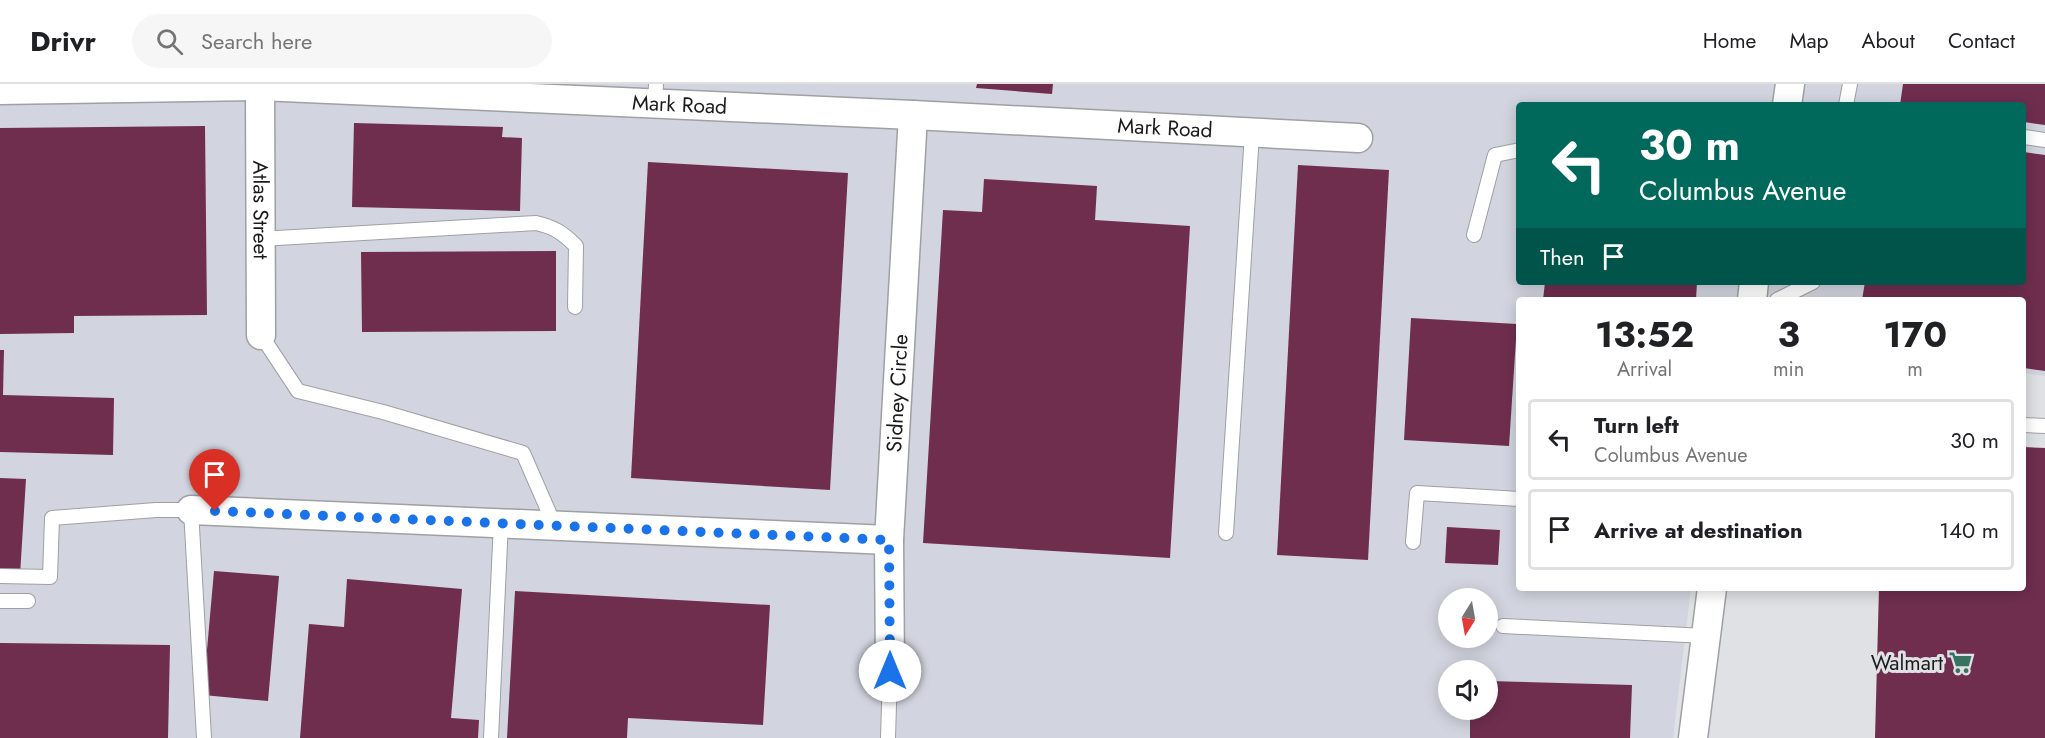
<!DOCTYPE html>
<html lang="en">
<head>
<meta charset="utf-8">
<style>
	:root { --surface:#fff; --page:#f6f6f6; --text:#202124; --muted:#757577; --line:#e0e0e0 }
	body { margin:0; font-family:Jost,sans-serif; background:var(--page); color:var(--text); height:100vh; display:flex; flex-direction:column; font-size:22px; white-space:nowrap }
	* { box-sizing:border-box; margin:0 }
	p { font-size:20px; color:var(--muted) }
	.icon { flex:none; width:33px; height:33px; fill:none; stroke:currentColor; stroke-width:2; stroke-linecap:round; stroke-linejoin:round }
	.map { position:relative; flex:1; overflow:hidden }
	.sheet { position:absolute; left:1516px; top:213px; width:510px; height:294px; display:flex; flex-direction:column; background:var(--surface); border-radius:6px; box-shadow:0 3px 15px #0003 }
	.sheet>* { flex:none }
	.hud { position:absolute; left:1516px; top:18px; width:510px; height:183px; border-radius:6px; box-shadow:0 3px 15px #0003; background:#00695c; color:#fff; overflow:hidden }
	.needle { width:39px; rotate:191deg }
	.tools { position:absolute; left:1438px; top:504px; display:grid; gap:12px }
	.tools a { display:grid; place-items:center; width:60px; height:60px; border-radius:50%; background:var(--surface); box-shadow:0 3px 15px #0003; font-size:30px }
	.pin { position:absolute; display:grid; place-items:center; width:51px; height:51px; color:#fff; margin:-62px -26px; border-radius:50% 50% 50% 0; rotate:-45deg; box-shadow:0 0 6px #0007 }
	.pin .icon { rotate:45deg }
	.me { position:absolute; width:66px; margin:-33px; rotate:0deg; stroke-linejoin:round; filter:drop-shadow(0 0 4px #0008) }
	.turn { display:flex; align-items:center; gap:21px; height:126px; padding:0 24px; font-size:27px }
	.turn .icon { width:78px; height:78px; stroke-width:2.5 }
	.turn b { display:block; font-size:42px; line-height:51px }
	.then { display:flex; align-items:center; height:57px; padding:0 24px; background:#0003; gap:12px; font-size:22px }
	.eta { display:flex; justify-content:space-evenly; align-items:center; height:102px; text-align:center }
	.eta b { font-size:36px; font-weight:700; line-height:42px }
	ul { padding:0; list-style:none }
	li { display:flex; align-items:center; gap:18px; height:81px; margin:0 12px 9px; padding:0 12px; border:3px solid var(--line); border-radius:6px }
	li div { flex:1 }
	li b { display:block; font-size:22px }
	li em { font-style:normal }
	header { display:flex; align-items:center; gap:36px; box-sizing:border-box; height:84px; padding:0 30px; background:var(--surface); border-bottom:2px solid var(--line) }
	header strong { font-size:28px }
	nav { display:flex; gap:33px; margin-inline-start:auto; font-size:21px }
	.search { width:420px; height:54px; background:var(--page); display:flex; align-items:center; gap:15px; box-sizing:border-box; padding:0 21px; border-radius:33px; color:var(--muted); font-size:22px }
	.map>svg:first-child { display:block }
	.built { fill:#d2d4df; fill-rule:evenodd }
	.building { fill:#6f2e4e }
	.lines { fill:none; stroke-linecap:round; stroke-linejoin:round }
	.lane-casing { stroke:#9fa0a3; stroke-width:16 }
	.street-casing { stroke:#9fa0a3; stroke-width:31 }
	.lane { stroke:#fff; stroke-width:14 }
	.street { stroke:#fff; stroke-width:28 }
	.route { stroke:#1a73e8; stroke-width:10; stroke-dasharray:0 18 }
	.labels { text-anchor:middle; stroke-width:6; stroke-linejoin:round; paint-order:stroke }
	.street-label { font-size:21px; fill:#1b1b1c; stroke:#e0e1e4 }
	.poi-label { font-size:21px; fill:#1b1b1c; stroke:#e0e1e4; text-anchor:end }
</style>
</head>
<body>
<header>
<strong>Drivr</strong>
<div class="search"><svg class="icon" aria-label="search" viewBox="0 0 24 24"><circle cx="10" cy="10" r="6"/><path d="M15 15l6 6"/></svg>Search here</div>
<nav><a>Home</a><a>Map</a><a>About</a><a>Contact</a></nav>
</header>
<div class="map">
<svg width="2045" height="654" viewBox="0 0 2045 654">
	<rect width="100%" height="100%" fill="#e0e1e4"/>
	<path class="built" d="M0,0h2045v292l-21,-3v-73h-504v288h171l-18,150h-1673zM1520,21h504v177h-504zM1449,514h39v40h-39zM1449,586h39v40h-39z"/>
	<g class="building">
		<polygon points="977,0 1053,0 1052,10 976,4"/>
		<polygon points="1903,0 2045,0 2045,41 2024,38 2024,21 1900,21"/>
		<polygon points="354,39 503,43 502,53 522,54 520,127 352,123"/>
		<polygon points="205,42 207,231 74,232 74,249 0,250 0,44"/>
		<polygon points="2024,68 2045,71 2045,287 2024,284 2024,216 1862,216 1865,198 2024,198"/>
		<polygon points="648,78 848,89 830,406 631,394"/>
		<polygon points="1298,81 1389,86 1368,476 1277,471"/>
		<polygon points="984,95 1097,102 1095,136 1190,142 1170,474 923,459 943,126 982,128"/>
		<polygon points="556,167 556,247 362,248 361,168"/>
		<polygon points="1545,198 1697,198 1696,216 1543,216"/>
		<polygon points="1411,234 1517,240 1509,362 1404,356"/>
		<polygon points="0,266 4,266 3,311 114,314 113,371 0,368"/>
		<polygon points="2024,363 2045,364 2045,654 1875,654 1879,504 2024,504"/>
		<polygon points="0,394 26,395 20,491 0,490"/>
		<polygon points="1447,443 1500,446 1498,481 1445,479"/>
		<polygon points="214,487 279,492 268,617 203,611"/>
		<polygon points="347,495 462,505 451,634 479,636 478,654 300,654 309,540 344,543"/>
		<polygon points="515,507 770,521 763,641 628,634 627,654 507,654"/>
		<polygon points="0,559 170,561 168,654 0,654"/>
		<polygon points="1488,597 1632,601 1630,654 1470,654 1470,626 1488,626"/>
	</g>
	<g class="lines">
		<defs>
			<g id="lane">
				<polyline points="655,20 656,0"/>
				<polyline points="1846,21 1850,0"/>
				<polyline points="2024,53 2045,56"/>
				<polyline points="1474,151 1495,71 1520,66"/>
				<path d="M260,155l276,-16c18,4 27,10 40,23l-1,61"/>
				<polyline points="1777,216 1813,198"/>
				<polyline points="261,251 298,307 383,328 523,369 554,440"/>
				<polyline points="2024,341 2045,342"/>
				<polyline points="1226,449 1252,50"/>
				<polyline points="1413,458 1417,409 1520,415"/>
				<polyline points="0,492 50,493 52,434 156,426 191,426 204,654"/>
				<polyline points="0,517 28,517"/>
				<polyline points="1503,542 1706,552"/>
				<polyline points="491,654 501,438"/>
				<polyline points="888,654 890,587"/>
			</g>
			<g id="street">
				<path id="s1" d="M260,2l1,249"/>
				<path id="s2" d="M0,6l260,-4 653,29 445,23"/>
				<polyline points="1787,21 1790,0"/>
				<polyline points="1752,216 1754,198"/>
				<polyline points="191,426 889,456"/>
				<path id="s3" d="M890,587l-1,-131 24,-425"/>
				<polyline points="1693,654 1712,504"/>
			</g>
		</defs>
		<use href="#lane" class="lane-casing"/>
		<use href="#street" class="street-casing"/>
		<use href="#lane" class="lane"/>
		<use href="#street" class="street"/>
	</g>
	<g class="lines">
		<polyline class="route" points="215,427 889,456 890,587"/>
	</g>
	<defs>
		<symbol id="supermarket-bare" viewBox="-9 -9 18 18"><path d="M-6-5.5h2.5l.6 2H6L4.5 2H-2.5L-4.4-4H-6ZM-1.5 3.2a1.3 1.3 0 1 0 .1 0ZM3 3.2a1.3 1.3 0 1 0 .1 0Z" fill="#367461" stroke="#e0e1e4" stroke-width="2.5" paint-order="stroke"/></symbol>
	</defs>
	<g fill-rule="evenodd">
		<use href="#supermarket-bare" x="1944" y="562" width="33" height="33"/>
	</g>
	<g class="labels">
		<g class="street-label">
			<text dy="7" stroke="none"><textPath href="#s2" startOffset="680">Mark Road</textPath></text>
			<text dy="7" stroke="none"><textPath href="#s2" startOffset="1166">Mark Road</textPath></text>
			<text dy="7" stroke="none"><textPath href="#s1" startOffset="124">Atlas Street</textPath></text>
			<text dy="7" stroke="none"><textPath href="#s3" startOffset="278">Sidney Circle</textPath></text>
		</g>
		<g class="poi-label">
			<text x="1943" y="586">Walmart</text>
		</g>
	</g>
</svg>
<div class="tools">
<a><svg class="needle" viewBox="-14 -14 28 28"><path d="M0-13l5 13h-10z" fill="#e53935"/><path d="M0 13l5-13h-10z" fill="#757577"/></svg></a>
<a><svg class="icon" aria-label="sound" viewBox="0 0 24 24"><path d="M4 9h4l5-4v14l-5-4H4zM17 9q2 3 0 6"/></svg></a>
</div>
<div class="pin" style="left:215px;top:427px;background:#d93025"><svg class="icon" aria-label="arrive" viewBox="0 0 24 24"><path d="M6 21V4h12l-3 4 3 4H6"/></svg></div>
<svg class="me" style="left:890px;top:587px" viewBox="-20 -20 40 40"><circle r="19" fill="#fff"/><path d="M0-13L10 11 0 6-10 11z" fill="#1a73e8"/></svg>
<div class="hud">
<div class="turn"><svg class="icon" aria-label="left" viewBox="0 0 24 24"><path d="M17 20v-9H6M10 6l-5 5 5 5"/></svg><div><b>30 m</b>Columbus Avenue</div></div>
<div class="then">Then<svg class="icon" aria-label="arrive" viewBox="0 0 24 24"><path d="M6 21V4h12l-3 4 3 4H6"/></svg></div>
</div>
<section class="sheet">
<div class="eta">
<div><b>13:52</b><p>Arrival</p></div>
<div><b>3</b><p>min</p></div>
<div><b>170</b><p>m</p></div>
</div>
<ul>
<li><svg class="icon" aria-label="left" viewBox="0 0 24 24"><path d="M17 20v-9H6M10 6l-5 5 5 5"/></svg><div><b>Turn left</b><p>Columbus Avenue</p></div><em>30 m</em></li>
<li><svg class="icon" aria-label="arrive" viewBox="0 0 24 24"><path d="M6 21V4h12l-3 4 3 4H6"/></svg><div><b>Arrive at destination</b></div><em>140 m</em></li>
</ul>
</section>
</div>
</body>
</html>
